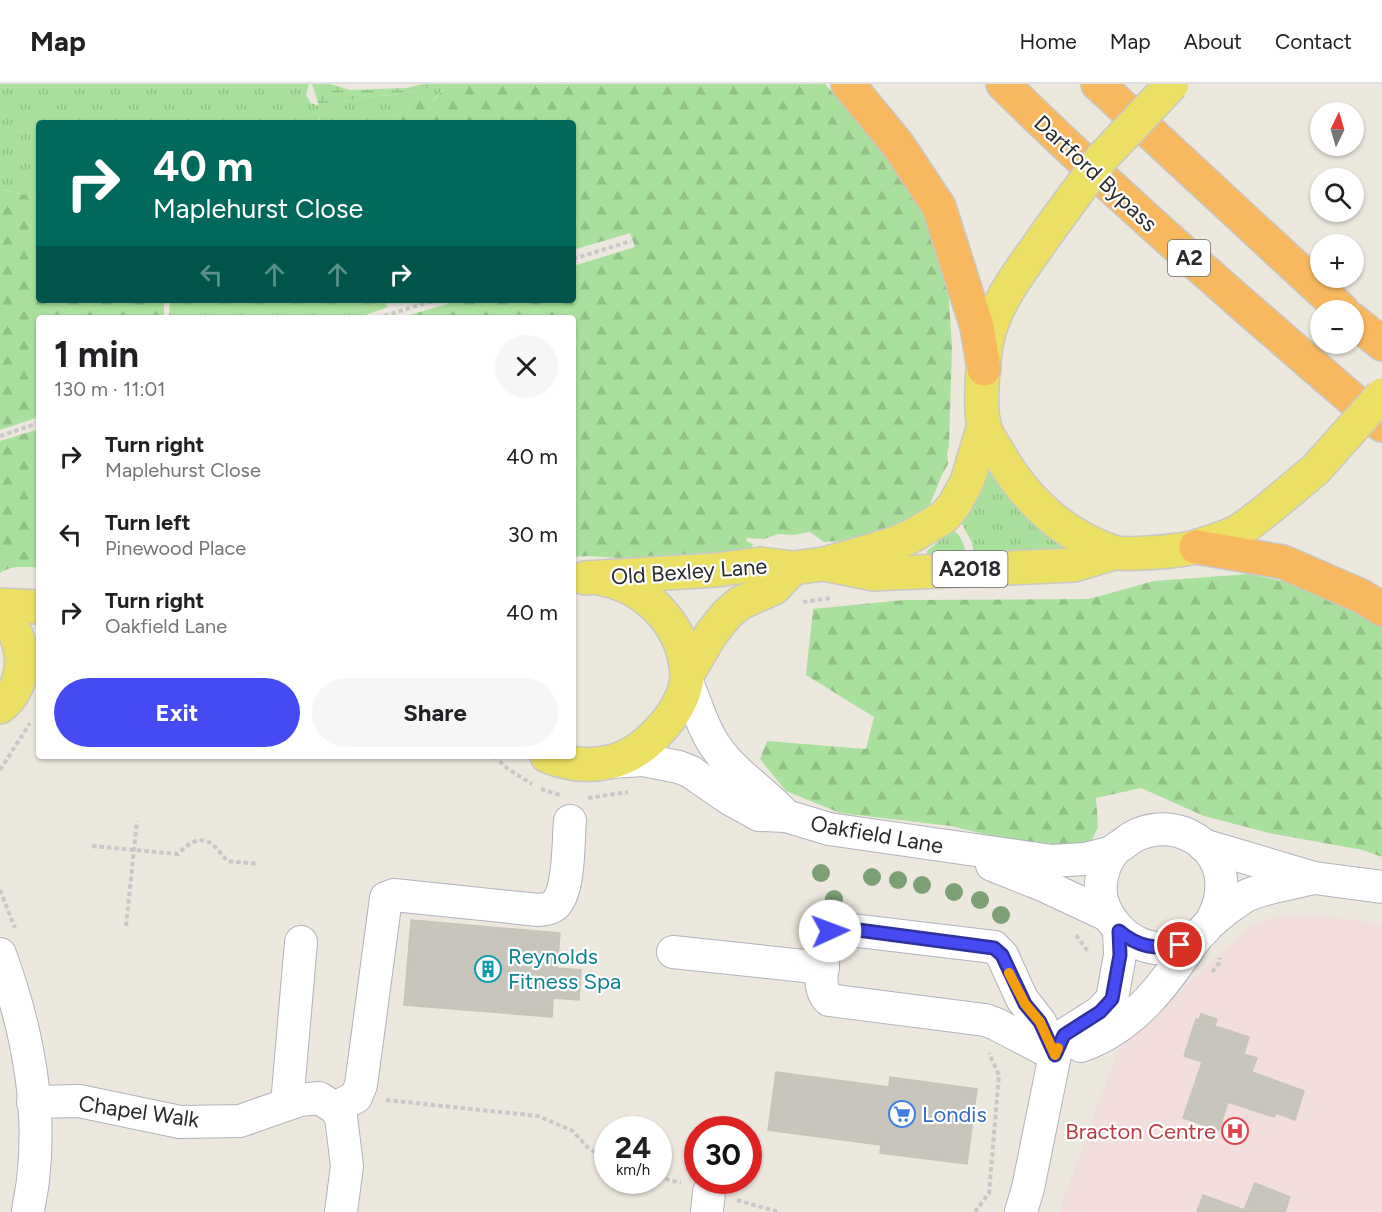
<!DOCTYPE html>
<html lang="en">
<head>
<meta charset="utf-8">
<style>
	:root { --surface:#fff; --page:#f6f6f6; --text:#202124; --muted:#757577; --line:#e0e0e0; --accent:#454af2 }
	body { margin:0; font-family:Figtree,sans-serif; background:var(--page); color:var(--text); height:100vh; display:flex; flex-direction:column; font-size:22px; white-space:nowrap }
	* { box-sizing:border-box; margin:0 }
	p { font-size:20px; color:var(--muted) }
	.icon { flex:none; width:33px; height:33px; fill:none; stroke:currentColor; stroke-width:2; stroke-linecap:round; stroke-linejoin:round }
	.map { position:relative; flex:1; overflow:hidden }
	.sheet { position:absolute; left:36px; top:231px; width:540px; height:444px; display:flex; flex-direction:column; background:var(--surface); border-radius:6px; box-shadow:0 2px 4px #0004 }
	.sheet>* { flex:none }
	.banner { position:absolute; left:36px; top:36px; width:540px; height:183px; border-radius:6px; box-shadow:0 2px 4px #0004; background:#00695c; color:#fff; overflow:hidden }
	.needle { width:39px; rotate:5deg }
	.fabs { position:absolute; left:1310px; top:18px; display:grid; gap:12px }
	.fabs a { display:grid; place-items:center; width:54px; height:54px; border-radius:50%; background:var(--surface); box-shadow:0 2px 4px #0004; font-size:30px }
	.speed { position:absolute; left:594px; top:1032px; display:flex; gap:12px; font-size:30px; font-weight:700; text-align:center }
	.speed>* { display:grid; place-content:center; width:78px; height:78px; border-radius:50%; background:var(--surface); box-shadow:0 2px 4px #0004; line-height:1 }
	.speed small { font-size:15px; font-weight:400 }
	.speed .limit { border:9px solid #d22; background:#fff; color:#111 }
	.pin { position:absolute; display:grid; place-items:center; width:51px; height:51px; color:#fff; margin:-26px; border:3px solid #fff; border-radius:50%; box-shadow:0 2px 6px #0007 }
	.me { position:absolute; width:66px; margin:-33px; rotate:88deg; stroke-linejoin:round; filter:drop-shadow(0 0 4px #0008) }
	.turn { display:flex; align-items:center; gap:21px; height:126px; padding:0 18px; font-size:27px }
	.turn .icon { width:78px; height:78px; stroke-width:2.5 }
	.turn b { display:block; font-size:42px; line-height:51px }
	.lanes { display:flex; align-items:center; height:57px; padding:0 18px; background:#0003; justify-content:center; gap:30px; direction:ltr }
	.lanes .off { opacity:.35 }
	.round { display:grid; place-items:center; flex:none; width:63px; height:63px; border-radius:32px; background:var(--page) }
	.head { display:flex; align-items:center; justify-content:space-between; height:102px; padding:0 18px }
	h1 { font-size:36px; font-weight:700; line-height:45px }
	.cta { display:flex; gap:12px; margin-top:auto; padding:12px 18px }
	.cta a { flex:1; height:69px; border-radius:36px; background:var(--accent); color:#fff; font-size:24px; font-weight:700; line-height:69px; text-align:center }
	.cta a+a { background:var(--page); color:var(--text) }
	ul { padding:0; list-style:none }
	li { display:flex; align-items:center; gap:18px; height:78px; padding:0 18px }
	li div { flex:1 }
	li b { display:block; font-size:22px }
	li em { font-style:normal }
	header { display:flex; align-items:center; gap:36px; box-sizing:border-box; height:84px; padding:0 30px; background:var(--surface); border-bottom:2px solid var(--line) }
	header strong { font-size:28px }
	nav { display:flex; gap:33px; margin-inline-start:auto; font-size:21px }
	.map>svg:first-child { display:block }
	.medical { fill:#f2dedc }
	.grass { fill:url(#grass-tufts) }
	.forest { fill:url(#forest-firs) }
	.wetland { fill:url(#wetland-marsh) }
	.building { fill:#c8c6bc; stroke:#c8c4b7; stroke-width:1.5 }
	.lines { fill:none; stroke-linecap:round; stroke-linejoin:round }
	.minor-casing { stroke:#b1b2be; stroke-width:34 }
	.major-casing { stroke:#c8c8c8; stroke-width:36 }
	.highway-casing { stroke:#c8c8c8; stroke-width:36 }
	.path { stroke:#c8c8c8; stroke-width:4; stroke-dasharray:4.5 3; stroke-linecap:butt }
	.minor { stroke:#fff; stroke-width:32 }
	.major { stroke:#ebe064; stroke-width:33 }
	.highway { stroke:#f7b85e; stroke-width:33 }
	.major-bridge-casing { stroke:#c8c8c8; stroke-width:36; stroke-linecap:butt }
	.major-bridge { stroke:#ebe064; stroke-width:33 }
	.tree { fill:#7ca074 }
	.route-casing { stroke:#2d309d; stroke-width:15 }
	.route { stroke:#454af2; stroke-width:10 }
	.slow { stroke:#f59e0b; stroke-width:10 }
	.labels { text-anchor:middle; stroke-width:4.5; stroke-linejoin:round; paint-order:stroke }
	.shield { fill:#fff; stroke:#6b6b6b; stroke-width:1.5 }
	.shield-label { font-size:21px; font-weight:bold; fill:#2b2b2b }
	.street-label { font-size:22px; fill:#2b2b2b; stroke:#fff }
	.culture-label { font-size:22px; fill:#0d838f; stroke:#fff; text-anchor:start }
	.shop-label { font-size:22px; fill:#366cbe; stroke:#fff; text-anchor:start }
	.health-label { font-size:22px; fill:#be3a42; stroke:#fff; text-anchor:end }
</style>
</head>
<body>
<header>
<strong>Map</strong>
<nav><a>Home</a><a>Map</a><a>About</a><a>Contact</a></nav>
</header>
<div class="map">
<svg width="1382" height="1128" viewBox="0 0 1382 1128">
	<defs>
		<pattern id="grass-tufts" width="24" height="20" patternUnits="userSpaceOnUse" patternTransform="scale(1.5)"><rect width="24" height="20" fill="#a9e09d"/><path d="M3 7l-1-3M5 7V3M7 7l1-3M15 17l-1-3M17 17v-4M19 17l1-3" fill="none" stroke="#92c087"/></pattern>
		<pattern id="forest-firs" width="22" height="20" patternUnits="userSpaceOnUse" patternTransform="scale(1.5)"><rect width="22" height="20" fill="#a9e09d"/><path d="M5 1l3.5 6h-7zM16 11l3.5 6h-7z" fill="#92c087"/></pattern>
		<pattern id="wetland-marsh" width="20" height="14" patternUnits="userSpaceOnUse" patternTransform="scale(1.5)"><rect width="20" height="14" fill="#a9e09d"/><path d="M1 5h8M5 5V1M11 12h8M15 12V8" fill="none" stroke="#92c087"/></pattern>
	</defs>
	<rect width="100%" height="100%" fill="#ece8de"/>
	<polygon class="medical" points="1310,831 1376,839 1382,842 1382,1128 1059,1128 1118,966 1250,841 1281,832"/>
	<g class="grass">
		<polygon points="0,0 309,0 306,11 311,19 319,22 321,30 318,39 39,39 39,114 0,105"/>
		<path d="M436,0h12l-15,16 -19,-2 -22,25h-72c19,-39 79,-18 116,-39z"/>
		<polygon points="170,216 383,216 388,223 357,234 169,234"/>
		<polygon points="988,382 1070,466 974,470 972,459 961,438"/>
		<path d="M953,446c7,4 12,16 13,25l-39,1v-5z"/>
	</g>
	<g class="forest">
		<polygon points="448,0 825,0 931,122 948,202 952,262 949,362 947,370 948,380 942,391 928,425 886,447 876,447 852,456 824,458 810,448 794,451 778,450 764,455 747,454 746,457 753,460 751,467 654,476 587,472 573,473 573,234 399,234 461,216 573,216 573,182 635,163 630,149 573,166 573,39 392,39 414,14 434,16"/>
		<polygon points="0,105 39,114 39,216 164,216 164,234 39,234 39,333 0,346"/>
		<path d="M39,345v138c-15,1 -26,-3 -39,6v-132z"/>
		<polygon points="1249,490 1309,503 1382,536 1382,773 1363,766 1269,749 1204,732 1141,704 1096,714 1098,743 1091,758 1050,766 951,742 840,729 786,707 760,675 767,657 866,665 874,633 806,591 813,525 904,516 1089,515 1154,497"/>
	</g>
	<path class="wetland" d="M312,0h18l20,6 57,-2 16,-4h13c-37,21 -97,0 -116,39l-1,-17z"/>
	<g class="building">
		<polygon points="411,836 560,849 557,884 581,886 579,916 553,914 552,933 404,921"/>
		<polygon points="1201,930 1217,935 1215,942 1249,953 1244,970 1257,974 1252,988 1304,1007 1295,1036 1276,1029 1274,1033 1228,1018 1219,1046 1183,1034 1202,978 1184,972 1196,935 1199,936"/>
		<polygon points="776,988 889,1003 890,993 977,1005 967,1080 880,1069 881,1061 768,1046"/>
		<polygon points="1255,1099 1290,1113 1285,1128 1197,1128 1203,1111 1244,1126"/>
	</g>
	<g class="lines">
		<defs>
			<g id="minor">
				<path d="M687,599c10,21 15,45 29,64 19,28 48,44 70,69"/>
				<polyline points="611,678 643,676 679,683 691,688 730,715 759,731 786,732 829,745 1052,777 1085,775 1113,768"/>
				<polyline points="1203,761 1314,794 1382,803"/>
				<polyline points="992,781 1045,802 1107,831"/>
				<path d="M1211,838c5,-10 9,-18 10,-30 6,-53 -58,-82 -98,-48 -3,2 -8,5 -10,8 -10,13 -15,33 -11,48 12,40 56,63 93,38 6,-4 11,-11 16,-16 10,-9 22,-18 33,-25 13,-8 53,-15 70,-19"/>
				<path d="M834,844l160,19 8,8 20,44 18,23 15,33 -59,-31 -11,-4 -156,-20c-15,-14 -4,-46 -1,-64l3,-6z"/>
				<polyline points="673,868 823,884"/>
				<path d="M0,870c26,71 42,151 33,226 -1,11 -4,21 -5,32"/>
				<path d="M1081,962c54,-19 85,-64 115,-108"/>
				<polyline points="33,1018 79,1017 180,1038 240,1037 300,1016 319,1014 335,1024 341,1033 347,1082 341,1128"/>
				<polyline points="287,1020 301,858"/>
				<path d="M335,1024l21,-11 5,-12 25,-187 8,-3 145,15c7,-1 12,-1 17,-6 14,-16 12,-63 14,-83"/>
				<polyline points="707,1128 709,1108"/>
				<polyline points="1021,1128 1028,1104 1055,971 1064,951 1100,928 1112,915 1120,871 1119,847"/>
			</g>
			<g id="major">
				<path d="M1047,149c-23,34 -51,66 -60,107 -4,20 -8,66 -3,85 2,10 10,20 15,29 26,45 64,81 114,98 13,4 71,-1 85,-6 13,-4 31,-9 42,-16 27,-18 50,-40 75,-60"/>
				<polyline points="829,481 874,490 1074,481 1114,469"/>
				<polyline points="585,494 716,486 760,480 793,484 824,480 893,460 912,452 944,433 954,421 967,398 984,341"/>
				<polyline points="0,521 39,523"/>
				<path d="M0,530c28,22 29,72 0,93"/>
				<polyline points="687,591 711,550 727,530 740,519 774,504 793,484"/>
				<path d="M547,672c20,8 41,11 62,6 33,-6 70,-46 77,-78 2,-6 1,-12 0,-18 -5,-43 -41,-79 -83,-87"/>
			</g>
			<g id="highway">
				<polyline points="848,0 898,61 939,123 977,243 984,285"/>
				<path d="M1003,0c121,119 250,230 379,341"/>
				<polyline points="1098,0 1342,226"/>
				<polyline points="1353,236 1382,260"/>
				<polyline points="1196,463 1283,478 1361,512 1382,525"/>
			</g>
		</defs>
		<use href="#minor" class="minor-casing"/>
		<use href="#major" class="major-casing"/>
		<use href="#highway" class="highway-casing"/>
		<g class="path">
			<polyline points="573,175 631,157"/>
			<polyline points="377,234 436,216"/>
			<polyline points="0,352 39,339"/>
			<polyline points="803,518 831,514"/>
			<polyline points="494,672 508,685 532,700"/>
			<polyline points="0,686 30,639"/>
			<polyline points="541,705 560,711"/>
			<polyline points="588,714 628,708"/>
			<path d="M92,762l86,8c22,-23 33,-15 49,7l31,3"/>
			<polyline points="0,806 15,844"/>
			<polyline points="126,842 137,737"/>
			<polyline points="1076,851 1089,869"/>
			<polyline points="1212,888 1219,879 1220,874"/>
			<polyline points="386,1016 538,1032 573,1047 589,1065 608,1075"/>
			<polyline points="658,1093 681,1099"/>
			<polyline points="737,1116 778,1128"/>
			<polyline points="975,1128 989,1109 999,991 989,969"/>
		</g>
		<use href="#minor" class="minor"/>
		<use href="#major" class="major"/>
		<use href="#highway" class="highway"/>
		<defs>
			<g id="major-bridge">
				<polyline points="1047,149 1102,74 1172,0"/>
				<polyline points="1315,386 1382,311"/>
			</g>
		</defs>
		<use href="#major-bridge" class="major-bridge-casing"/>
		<use href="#major-bridge" class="major-bridge"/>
	</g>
	<g class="tree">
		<circle cx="821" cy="789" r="9"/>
		<circle cx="872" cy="793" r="9"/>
		<circle cx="898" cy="796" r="9"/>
		<circle cx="922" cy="801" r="9"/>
		<circle cx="954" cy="808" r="9"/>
		<circle cx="834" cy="815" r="9"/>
		<circle cx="980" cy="816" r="9"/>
		<circle cx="1001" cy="831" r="9"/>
	</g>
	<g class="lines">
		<defs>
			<path id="route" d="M830,847l4,-3h9l151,20 8,7 23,49 15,18 15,33 9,-20 36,-23 12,-13 8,-44 -1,-24c19,16 37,19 61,14"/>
		</defs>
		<use href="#route" class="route-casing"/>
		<use href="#route" class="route"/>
		<polyline class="slow" points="1009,889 1025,920 1040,938 1055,971 1058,964"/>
	</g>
	<defs>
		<symbol id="building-ring" viewBox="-11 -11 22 22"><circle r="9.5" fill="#fff" stroke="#0f9aa8" stroke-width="1.5"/><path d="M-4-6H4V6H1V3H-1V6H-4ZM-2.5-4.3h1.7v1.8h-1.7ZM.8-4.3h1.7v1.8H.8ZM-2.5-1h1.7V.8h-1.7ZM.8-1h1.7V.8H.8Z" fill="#0f9aa8"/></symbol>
		<symbol id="supermarket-ring" viewBox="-11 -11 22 22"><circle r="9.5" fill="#fff" stroke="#3f7fe0" stroke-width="1.5"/><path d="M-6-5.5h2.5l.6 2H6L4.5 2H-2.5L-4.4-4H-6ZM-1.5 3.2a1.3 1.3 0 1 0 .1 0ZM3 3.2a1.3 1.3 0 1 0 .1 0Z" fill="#3f7fe0"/></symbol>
		<symbol id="hospital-ring" viewBox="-11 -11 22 22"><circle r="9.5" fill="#fff" stroke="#e0444e" stroke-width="1.5"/><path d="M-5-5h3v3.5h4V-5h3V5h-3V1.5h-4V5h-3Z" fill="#e0444e"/></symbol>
	</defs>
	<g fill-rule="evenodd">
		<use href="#building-ring" x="473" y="870" width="30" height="30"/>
		<use href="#supermarket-ring" x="887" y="1015" width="30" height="30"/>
		<use href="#hospital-ring" x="1220" y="1032" width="30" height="30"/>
	</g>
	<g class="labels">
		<g class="shield">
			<rect x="1168" y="156" width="42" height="36" rx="4.5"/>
			<rect x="932.5" y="467" width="75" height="36" rx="4.5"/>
		</g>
		<g class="shield-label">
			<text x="1189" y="181">A2</text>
			<text x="970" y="492">A2018</text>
		</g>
		<g class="street-label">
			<text transform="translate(1096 89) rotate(43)" y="8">Dartford Bypass</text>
			<text transform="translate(689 487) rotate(-4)" y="8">Old Bexley Lane</text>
			<text transform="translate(877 750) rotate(10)" y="8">Oakfield Lane</text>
			<text transform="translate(139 1027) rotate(8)" y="8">Chapel Walk</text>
		</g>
		<g class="culture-label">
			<text x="508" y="880">Reynolds<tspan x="508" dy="25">Fitness Spa</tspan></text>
		</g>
		<g class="shop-label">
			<text x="922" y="1038">Londis</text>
		</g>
		<g class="health-label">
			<text x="1216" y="1055">Bracton Centre</text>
		</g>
	</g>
</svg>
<div class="fabs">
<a><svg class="needle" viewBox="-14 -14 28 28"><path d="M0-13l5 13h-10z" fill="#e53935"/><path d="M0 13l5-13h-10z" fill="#757577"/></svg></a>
<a><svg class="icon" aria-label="search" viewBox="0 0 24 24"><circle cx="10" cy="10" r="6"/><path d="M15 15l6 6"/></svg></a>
<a>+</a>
<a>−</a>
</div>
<div class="speed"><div>24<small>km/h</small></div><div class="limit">30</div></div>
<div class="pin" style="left:1180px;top:861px;background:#d93025"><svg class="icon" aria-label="arrive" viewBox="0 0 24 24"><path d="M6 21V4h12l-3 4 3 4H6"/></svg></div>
<svg class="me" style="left:830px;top:847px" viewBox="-20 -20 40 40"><circle r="19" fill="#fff"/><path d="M0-13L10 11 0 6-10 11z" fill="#454af2"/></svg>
<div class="banner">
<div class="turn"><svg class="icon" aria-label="right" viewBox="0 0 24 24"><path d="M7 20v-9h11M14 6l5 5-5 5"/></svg><div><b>40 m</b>Maplehurst Close</div></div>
<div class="lanes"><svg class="icon off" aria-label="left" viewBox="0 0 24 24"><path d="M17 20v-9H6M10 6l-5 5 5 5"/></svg><svg class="icon off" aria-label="ahead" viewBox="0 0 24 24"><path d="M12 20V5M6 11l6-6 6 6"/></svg><svg class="icon off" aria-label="ahead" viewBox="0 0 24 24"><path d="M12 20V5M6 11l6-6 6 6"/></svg><svg class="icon" aria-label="right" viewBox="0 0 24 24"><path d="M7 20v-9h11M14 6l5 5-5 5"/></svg></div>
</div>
<section class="sheet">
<div class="head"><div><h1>1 min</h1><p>130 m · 11:01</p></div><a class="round"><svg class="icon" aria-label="close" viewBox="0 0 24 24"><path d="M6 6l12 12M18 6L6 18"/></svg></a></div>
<ul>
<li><svg class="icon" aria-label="right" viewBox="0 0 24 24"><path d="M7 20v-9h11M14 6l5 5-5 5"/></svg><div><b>Turn right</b><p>Maplehurst Close</p></div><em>40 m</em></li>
<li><svg class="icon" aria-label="left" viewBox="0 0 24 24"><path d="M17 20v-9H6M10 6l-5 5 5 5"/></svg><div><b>Turn left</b><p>Pinewood Place</p></div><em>30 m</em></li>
<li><svg class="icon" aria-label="right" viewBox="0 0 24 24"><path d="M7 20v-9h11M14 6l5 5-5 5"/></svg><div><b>Turn right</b><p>Oakfield Lane</p></div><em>40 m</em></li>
</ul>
<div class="cta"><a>Exit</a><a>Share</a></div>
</section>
</div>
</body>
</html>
